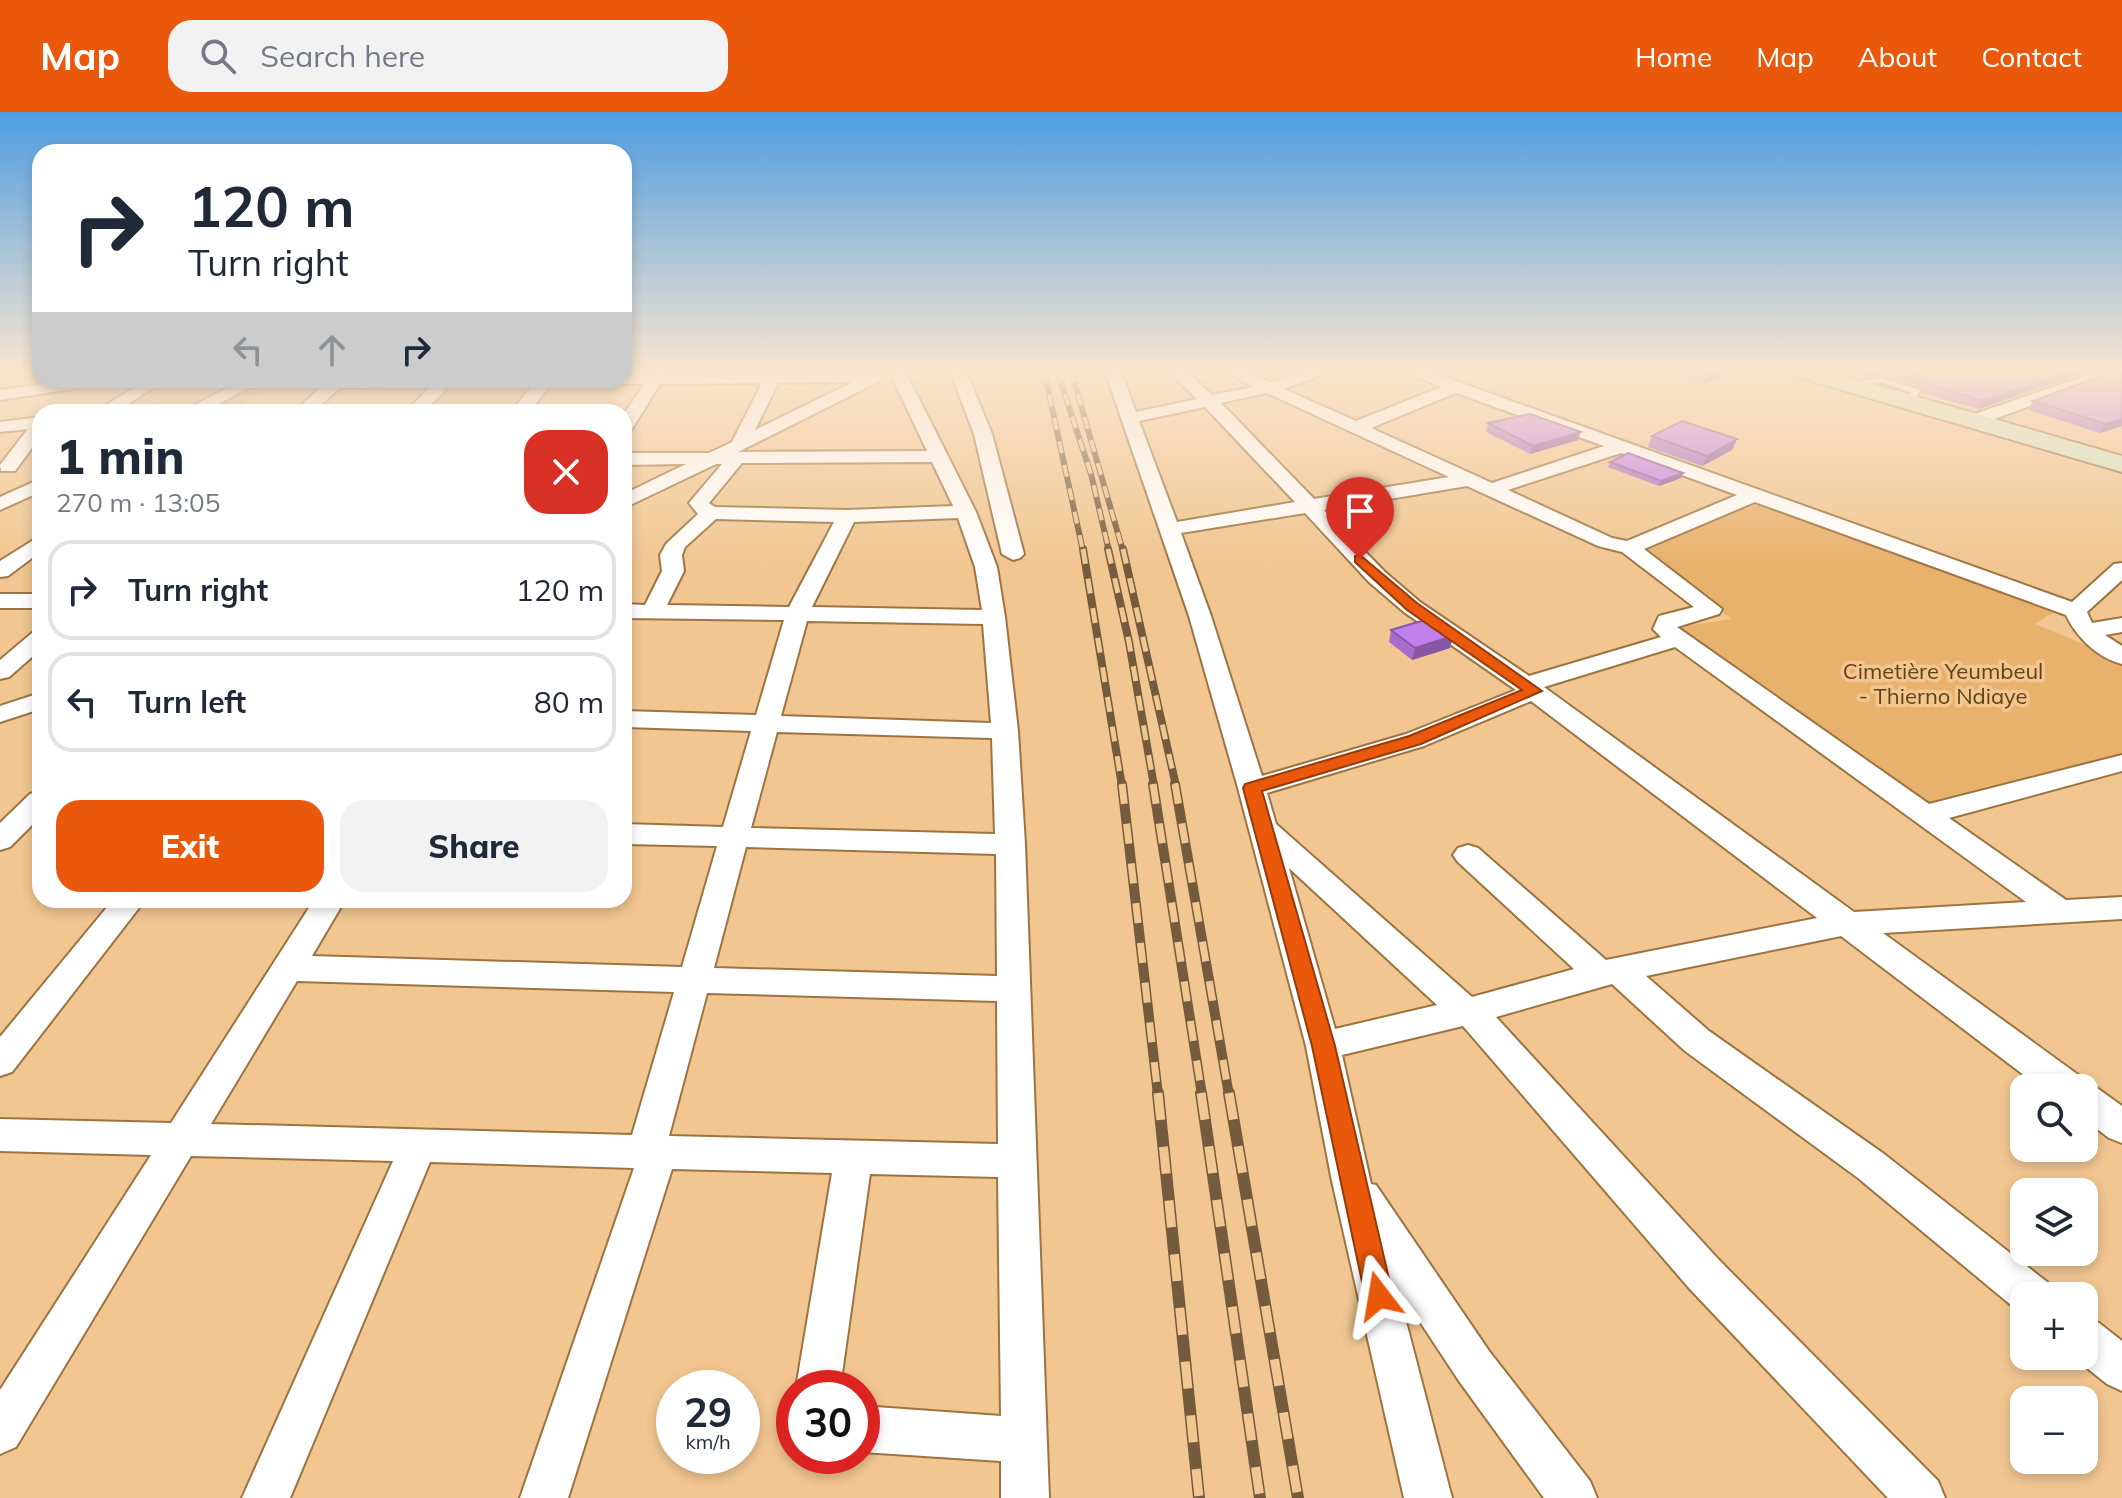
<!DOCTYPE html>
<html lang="en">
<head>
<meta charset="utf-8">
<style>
	:root { --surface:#fff; --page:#f2f2f3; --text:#1f2937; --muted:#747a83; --line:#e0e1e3; --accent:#ea580c }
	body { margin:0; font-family:Mulish,sans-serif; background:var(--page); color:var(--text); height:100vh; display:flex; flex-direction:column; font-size:30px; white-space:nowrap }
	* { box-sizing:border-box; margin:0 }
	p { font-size:26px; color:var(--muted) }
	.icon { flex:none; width:44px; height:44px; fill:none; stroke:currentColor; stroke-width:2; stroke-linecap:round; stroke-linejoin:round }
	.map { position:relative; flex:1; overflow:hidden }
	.panel { position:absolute; left:32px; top:292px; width:600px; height:504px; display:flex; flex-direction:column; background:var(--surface); border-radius:24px; box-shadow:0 4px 12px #0003 }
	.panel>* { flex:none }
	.hud { position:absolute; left:32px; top:32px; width:600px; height:244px; border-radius:24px; box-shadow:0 4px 12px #0003; background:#fff; color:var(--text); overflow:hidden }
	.buttons { position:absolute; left:2010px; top:962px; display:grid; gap:16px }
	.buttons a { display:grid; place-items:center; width:88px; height:88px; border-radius:16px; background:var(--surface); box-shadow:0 4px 12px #0003; font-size:40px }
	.speed { position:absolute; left:656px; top:1258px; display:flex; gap:16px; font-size:40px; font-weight:700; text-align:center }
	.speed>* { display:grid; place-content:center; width:104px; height:104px; border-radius:50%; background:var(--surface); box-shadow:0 4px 12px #0003; line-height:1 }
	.speed small { font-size:20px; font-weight:400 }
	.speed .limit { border:12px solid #d22; background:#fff; color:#111 }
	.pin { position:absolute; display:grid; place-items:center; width:68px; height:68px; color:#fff; margin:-82px -34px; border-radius:50% 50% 50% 0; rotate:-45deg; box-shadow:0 0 8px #0007 }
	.pin .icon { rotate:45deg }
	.me { position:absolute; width:88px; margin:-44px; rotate:346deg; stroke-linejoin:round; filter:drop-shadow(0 0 6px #0008) }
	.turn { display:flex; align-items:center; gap:28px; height:168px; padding:0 24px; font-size:36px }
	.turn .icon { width:104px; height:104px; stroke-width:2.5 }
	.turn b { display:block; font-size:56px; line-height:68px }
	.lanes { display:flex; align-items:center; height:76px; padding:0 24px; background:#0003; justify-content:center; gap:40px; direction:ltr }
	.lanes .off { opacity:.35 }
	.round { display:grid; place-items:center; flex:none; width:84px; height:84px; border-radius:24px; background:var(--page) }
	.overview { display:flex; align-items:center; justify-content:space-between; height:136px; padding:0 24px }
	h1 { font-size:48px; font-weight:800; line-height:60px }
	.button { display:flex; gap:16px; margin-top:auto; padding:16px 24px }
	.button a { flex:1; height:92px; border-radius:24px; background:var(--accent); color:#fff; font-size:32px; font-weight:800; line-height:92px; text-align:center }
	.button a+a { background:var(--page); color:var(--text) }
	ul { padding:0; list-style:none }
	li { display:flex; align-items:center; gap:24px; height:100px; margin:0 16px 12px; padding:0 8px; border:4px solid var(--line); border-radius:24px }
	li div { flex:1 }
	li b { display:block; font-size:30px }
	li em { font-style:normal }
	header { display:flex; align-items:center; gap:48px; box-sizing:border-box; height:112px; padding:0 40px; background:var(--accent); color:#fff }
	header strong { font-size:38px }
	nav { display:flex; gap:44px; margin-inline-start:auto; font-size:28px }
	.search { width:560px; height:72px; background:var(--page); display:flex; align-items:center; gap:20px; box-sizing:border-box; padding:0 28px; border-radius:24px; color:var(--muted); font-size:30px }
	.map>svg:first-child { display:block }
	.green { fill:#e8b16c }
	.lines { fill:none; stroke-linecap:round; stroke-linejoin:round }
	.lane-casing { stroke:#9b7442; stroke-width:4 }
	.street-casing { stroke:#9b7442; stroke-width:4 }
	.secondary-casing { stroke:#9b7442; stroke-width:4 }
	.lane { fill:#fff; fill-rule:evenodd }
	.street { fill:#fff; fill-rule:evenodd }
	.secondary { fill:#d6e5c5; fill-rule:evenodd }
	.rail-far3-casing { stroke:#745b3d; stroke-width:6 }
	.rail-far2-casing { stroke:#745b3d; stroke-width:8 }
	.rail-far1-casing { stroke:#745b3d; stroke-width:10 }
	.rail-casing { stroke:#745b3d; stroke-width:12 }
	.rail-far3 { stroke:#f1c691; stroke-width:4; stroke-dasharray:12; stroke-linecap:butt }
	.rail-far2 { stroke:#f1c691; stroke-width:5; stroke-dasharray:15; stroke-linecap:butt }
	.rail-far1 { stroke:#f1c691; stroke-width:7; stroke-dasharray:20; stroke-linecap:butt }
	.rail { stroke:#f1c691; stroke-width:9; stroke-dasharray:27; stroke-linecap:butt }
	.wall { fill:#a76cca }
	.shaded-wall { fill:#8858a4 }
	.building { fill:#c27eeb; stroke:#8858a4; stroke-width:2 }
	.route { fill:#ea580c; stroke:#983908; stroke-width:2 }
	.labels { text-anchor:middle; stroke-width:7; stroke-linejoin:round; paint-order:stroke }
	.park-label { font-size:22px; fill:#64420f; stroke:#f1c691 }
</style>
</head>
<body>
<header>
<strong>Map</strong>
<div class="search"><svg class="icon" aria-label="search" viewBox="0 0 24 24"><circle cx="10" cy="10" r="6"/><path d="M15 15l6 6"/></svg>Search here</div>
<nav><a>Home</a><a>Map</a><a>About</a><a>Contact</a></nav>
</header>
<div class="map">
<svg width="2122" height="1386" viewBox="0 0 2122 1386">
	<rect width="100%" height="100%" fill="#f1c691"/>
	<g class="green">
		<polygon points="168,268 548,268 526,294 414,293 426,279 265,280 235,296 131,290"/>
		<polygon points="1761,391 2060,496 2035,512 2122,548 2122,645 1930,696 1674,516 1732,507 1639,436"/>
	</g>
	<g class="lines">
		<defs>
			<g id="lane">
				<polygon points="1535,259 1549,259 1529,265 1525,263"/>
				<polygon points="1880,266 1919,277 1920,279 1912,292 1909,293 1905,290 1911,280 1880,270 1849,275 1845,273"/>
			</g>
			<g id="street">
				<path d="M652,259h16l-2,3h216v6l-144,72 189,-1 -38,-80h16l71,141 21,55 8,50 13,114 7,113 24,654h-48v-37l-139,-9v-46l139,10 -3,-239 -128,-3 -30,214h-44l36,-215 -160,-4 -104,329h-48l114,-330 -204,-6 -140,336h-48l151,-337 -202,-5 -175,291 -16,7v-64l151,-235 -151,-4v-32l171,4 143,-223h31l-33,56 370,11 35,-121 -93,-2v-20l99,3 28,-96 -127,-4v-16l132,4 28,-95 -160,-2v-14l21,1 17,-34 -2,-16 6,-11 32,-30 -9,-11 33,-39h-6l-92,44v-14l62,-30 -62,1v-12h85l23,-11 30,-59 -102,1 -30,48 -6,1v-19l20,-30h-20l-7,-4h7v-6h26zM853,270l-98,48 23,-47zM932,350l21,44 -106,4 -132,-3 -6,-4 33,-40zM958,406l17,49 7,43 -170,-3 42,-85zM716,407l118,3 -45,85 -122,-2 17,-34 -2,-16 3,-8zM807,509l176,3 8,99 -210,-7zM777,620l215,6 3,96 -244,-6zM746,735l250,7 1,122 -283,-8zM297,869l377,11 -42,143 -421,-11zM707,881l290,8 1,143 -329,-8z"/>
				<polygon points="950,259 966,259 992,322 1024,442 1020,446 1013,448 1002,442 974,322"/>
				<path d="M1105,259h16l15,41 61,-13 -29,-28h18l26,24 41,-8 -29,-16h22l24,11 38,-11h25l-49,18 72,32 85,-34 -37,-16h24l644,231 42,-38 8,-1v17l-35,32 5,11 30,-5v14l-17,3 17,11v18c-24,-6 -46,-27 -56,-49l-311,-113 -111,47 78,60 -3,5 -42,13 252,177 193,-49v16l-173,47 117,82 56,-3v22l-239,14 198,144 3,7 13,4 25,18v37l-13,-5 -25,-19v-31h-43l-200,-152 -195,40 63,55 175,123 163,128 6,14h-29v17l-7,-3 -159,-132 -173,-127 -73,-67 -116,33 223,243 219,221 7,17h-57l-199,-210 -226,-262 -121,29 29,129 5,1 113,166 101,130 7,17h-53l-85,-117 -62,-94 55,211h-48l-72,-317 -26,-135 -68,-258 -49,-172zM1267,281l182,84 -135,22 -93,-96zM1456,281l148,53 -112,37 -121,-55zM1205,295l90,95 -118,20 -38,-101zM1621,341l116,42 -110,46 -15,-3 -104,-48zM1467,374l131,60 24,6 72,55 -35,9 -6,13 8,8 -132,39 -109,-74 -35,-30 -61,-62zM1305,401l64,69 35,30 112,78 -110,44 -144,42 -51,-160 -30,-83zM1675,535l351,255 -172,10 -310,-225zM1531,589l286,217 -211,42 -128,-112 -10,-3 -10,3 -5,7 5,7 116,107 -102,28 -196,-173 -9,-31 157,-47zM1289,756l148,137 -102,24z"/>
				<polygon points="2099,259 2122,260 1978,313 1972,314 1963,309 1966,305"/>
				<polygon points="146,268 165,268 116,300 95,300"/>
				<polygon points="243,268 264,268 203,300 181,300"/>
				<polygon points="286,268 571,268 563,273 551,273 529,300 511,300 533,273 449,274 424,300 406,300 431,274 341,275 313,300 294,300 322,274 294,273"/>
				<polygon points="67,269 75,274 73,277 0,288 0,278"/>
				<polygon points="40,305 40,325 15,359 1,359 0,353 28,317 0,320 0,310"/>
				<polygon points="40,367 40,380 0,398 0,385"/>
				<polygon points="40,424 40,440 8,464 0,465 0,449"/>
				<rect x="0" y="482" width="40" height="14"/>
				<polygon points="40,519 40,538 9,565 0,567 0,548 32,521"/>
				<polygon points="40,581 40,597 0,610 0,594"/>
				<polygon points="40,679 40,705 10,735 0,738 0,711 30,682"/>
				<polygon points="113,788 145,788 12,960 0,964 0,925"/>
				<polygon points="2084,1205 2099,1211 2122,1229 2122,1279 2107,1272 2072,1244 2084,1244"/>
			</g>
			<polygon id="secondary" points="1791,259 1828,259 2122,344 2122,360 1794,264"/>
		</defs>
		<use href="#lane" class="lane-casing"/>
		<use href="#street" class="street-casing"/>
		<use href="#secondary" class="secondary-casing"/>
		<use href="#lane" class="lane"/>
		<use href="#street" class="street"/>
		<use href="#secondary" class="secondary"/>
		<defs>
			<g id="rail-far3">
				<polyline points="1044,259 1083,439"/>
				<polyline points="1057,259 1091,362 1109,439"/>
				<polyline points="1071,259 1123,439"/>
			</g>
			<g id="rail-far2">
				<polyline points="1083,437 1122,674"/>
				<polyline points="1108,437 1129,530 1154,674"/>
				<polyline points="1123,437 1176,674"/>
			</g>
			<g id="rail-far1">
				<polyline points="1122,672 1158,983"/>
				<polyline points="1153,672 1202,983"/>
				<polyline points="1175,672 1229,983"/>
			</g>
			<g id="rail">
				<polyline points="1158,981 1199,1386"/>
				<polyline points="1201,981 1260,1386"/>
				<polyline points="1229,981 1298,1386"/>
			</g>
		</defs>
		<use href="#rail-far3" class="rail-far3-casing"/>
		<use href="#rail-far2" class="rail-far2-casing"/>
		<use href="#rail-far1" class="rail-far1-casing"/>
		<use href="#rail" class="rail-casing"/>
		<use href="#rail-far3" class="rail-far3"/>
		<use href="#rail-far2" class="rail-far2"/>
		<use href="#rail-far1" class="rail-far1"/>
		<use href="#rail" class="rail"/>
	</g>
	<g class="wall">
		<polygon points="1665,259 1733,259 1704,272"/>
		<polygon points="1845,259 2089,259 1979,297 1922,281 1920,274 1881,263 1868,265"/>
		<polygon points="2122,259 2122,314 2100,321 2028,298 2033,289"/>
		<polygon points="1488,311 1578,328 1530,342 1486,320"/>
		<polygon points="1652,324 1737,327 1732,338 1702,354 1648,335"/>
		<polygon points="1610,350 1683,361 1681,366 1659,374 1608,355"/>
		<polygon points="1391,518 1453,524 1450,536 1412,548 1389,530"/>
	</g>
	<g class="shaded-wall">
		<polygon points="1716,259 1733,259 1704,272 1707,263"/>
		<polygon points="1871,259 1883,259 1881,263 1868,265"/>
		<polygon points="2069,259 2089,259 1979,297 1983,289"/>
		<polygon points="2122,307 2122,314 2100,321 2106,312"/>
		<polygon points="1581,320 1578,328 1530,342 1533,334"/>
		<polygon points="1737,327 1732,338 1702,354 1707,344"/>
		<polygon points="1683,361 1681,366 1659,374 1661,369"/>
		<polygon points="1453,524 1450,536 1412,548 1415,536"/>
	</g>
	<g class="building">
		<polygon points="1695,259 1716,259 1707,263"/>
		<polygon points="1901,259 2069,259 1983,289 1927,272 1924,265"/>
		<polygon points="2115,259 2122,259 2122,307 2106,312 2033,289"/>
		<polygon points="1530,302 1581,320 1533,334 1488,311"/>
		<polygon points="1682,309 1737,327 1707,344 1652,324"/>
		<polygon points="1628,341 1683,361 1661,369 1610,350"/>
		<polygon points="1428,507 1453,524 1415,536 1391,518"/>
	</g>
	<linearGradient id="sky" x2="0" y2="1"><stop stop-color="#4e9de1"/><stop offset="0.57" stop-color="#f9e5ce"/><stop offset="1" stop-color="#f9e5ce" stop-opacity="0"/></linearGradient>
	<rect width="2122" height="453" fill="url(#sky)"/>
	<polygon class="route" points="1360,443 1417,491 1542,579 1421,632 1262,679 1335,934 1393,1184 1389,1194 1379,1197 1369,1194 1365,1184 1312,934 1243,676 1245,672 1409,624 1522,578 1407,498 1355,450 1355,444"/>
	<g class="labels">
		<g class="park-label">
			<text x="1943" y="567">Cimetière Yeumbeul<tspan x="1943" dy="25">- Thierno Ndiaye</tspan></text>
		</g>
	</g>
</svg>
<div class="buttons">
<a><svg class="icon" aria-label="search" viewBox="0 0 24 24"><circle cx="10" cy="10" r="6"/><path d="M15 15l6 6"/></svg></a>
<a><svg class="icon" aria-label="layers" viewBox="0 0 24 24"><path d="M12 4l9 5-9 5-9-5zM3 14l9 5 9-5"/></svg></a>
<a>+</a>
<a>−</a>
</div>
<div class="speed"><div>29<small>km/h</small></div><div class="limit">30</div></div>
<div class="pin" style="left:1360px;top:447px;background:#d93025"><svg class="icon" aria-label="arrive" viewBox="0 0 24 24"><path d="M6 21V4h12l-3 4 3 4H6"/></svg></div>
<svg class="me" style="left:1379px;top:1184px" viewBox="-20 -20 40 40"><path d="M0-17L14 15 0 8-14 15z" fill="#ea580c" stroke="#fff" stroke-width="4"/></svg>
<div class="hud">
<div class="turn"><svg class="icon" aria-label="right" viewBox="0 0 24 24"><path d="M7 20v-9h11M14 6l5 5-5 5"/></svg><div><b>120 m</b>Turn right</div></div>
<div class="lanes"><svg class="icon off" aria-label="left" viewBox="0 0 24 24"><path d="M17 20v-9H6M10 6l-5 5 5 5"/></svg><svg class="icon off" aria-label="ahead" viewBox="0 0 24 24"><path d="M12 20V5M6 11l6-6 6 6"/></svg><svg class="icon" aria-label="right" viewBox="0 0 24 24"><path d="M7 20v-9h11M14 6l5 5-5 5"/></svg></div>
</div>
<section class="panel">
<div class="overview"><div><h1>1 min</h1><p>270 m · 13:05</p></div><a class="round" style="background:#d93025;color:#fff"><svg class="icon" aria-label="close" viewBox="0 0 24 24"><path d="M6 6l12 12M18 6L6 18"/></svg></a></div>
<ul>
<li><svg class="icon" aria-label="right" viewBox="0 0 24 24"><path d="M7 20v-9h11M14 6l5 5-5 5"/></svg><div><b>Turn right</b></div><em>120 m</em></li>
<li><svg class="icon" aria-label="left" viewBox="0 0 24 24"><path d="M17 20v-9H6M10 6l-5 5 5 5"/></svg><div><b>Turn left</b></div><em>80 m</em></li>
</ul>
<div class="button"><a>Exit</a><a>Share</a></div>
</section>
</div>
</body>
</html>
